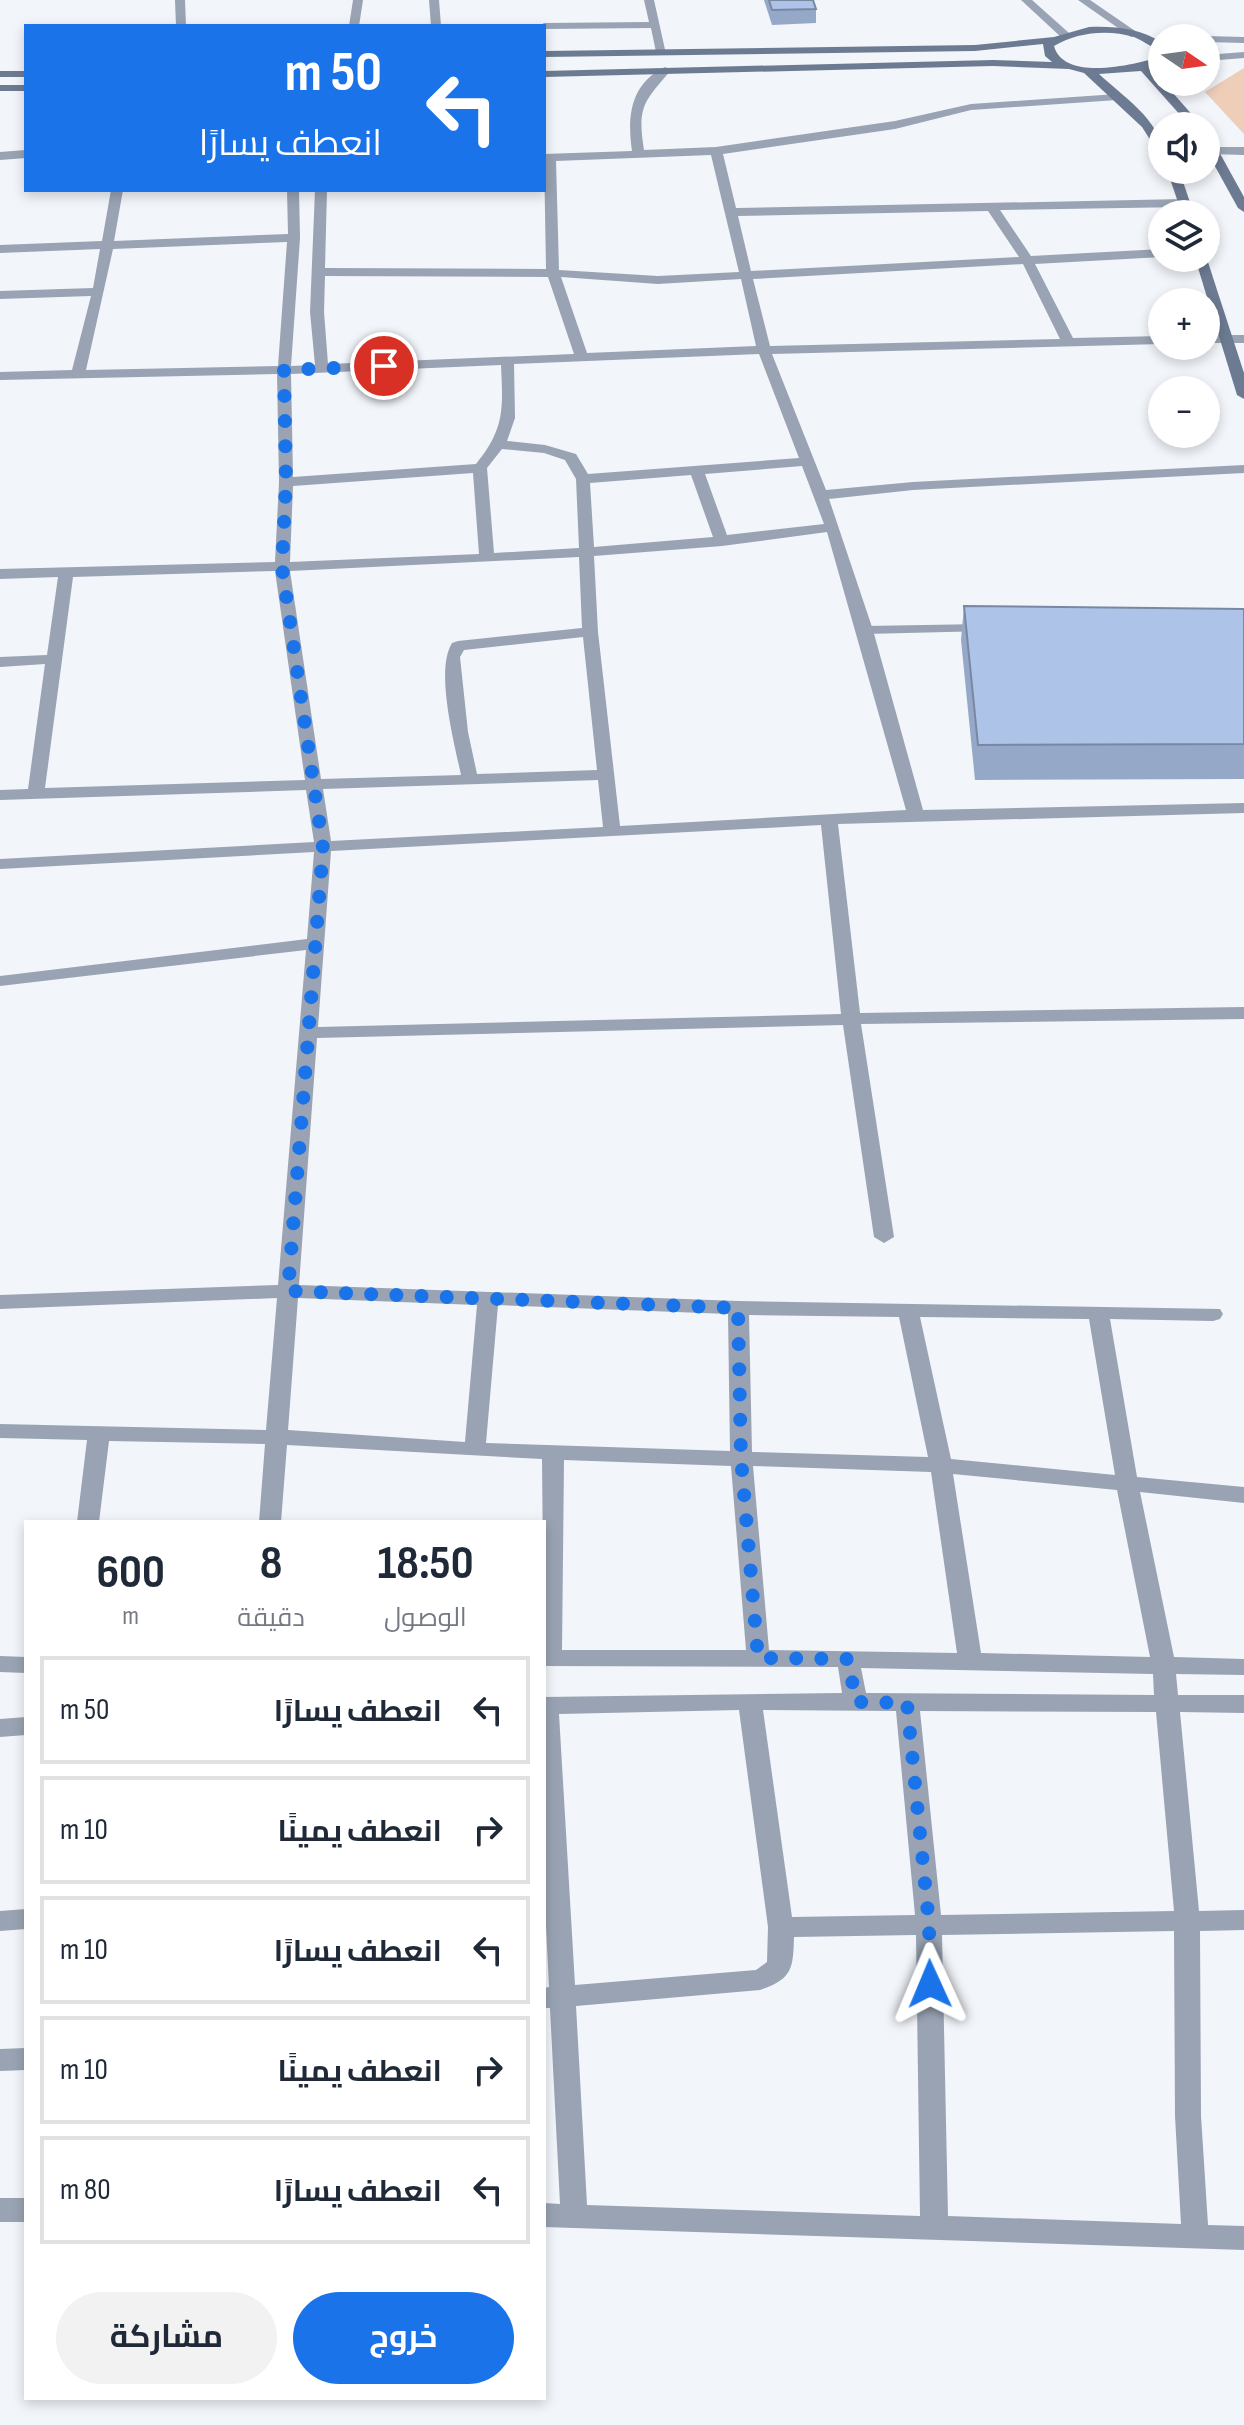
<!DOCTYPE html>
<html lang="ar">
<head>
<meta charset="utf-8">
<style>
	:root { --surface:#fff; --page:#f2f2f3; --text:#1f2937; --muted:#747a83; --line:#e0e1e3; --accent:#1a73e8 }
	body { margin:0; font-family:"Sofia Sans Condensed",Cairo,sans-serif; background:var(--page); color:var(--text); direction:rtl; height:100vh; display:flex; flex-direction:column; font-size:30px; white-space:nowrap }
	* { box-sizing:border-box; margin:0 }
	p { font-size:26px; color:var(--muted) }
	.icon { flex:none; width:44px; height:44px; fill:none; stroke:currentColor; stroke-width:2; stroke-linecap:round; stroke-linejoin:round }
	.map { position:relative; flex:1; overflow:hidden; direction:ltr }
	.panel { position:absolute; left:24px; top:1520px; width:522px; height:880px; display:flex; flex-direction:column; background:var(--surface); border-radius:0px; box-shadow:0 4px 12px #0003; direction:rtl }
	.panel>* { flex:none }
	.guide { position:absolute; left:24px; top:24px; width:522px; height:168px; border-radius:0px; box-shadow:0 4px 12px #0003; direction:rtl; background:#1a73e8; color:#fff; overflow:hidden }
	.needle { width:52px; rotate:103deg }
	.tools { position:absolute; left:1148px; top:24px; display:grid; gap:16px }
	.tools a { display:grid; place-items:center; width:72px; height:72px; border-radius:50%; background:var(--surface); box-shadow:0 4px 12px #0003; font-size:40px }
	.pin { position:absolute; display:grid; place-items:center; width:68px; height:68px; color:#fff; margin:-34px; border:4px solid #fff; border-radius:50%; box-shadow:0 2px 8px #0007 }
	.me { position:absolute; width:88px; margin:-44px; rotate:359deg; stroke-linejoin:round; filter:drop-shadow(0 0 6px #0008) }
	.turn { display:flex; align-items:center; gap:28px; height:168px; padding:0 32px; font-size:36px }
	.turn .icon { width:104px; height:104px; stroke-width:2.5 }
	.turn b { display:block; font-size:56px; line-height:68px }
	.eta { display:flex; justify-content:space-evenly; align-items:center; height:136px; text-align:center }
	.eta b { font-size:48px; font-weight:700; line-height:56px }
	.cta { display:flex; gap:16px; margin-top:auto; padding:16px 32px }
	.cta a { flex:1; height:92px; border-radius:48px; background:var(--accent); color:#fff; font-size:32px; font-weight:700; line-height:92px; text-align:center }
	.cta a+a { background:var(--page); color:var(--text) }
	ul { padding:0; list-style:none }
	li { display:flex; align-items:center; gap:24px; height:108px; margin:0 16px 12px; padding:0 16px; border:4px solid var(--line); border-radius:0px }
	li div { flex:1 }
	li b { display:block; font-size:30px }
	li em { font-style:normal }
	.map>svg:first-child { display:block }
	.green { fill:#eecdb9 }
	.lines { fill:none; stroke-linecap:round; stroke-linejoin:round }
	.service { fill:#99a3b3; fill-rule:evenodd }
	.minor { fill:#99a3b3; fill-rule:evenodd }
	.tertiary { fill:#99a3b3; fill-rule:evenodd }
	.secondary { fill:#6d7b92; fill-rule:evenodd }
	.wall { fill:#95a8c8 }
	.building { fill:#adc3e8; stroke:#7988a2; stroke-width:2 }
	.route { stroke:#1a73e8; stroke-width:14; stroke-dasharray:0 25.2 }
</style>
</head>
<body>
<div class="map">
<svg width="1244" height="2425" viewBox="0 0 1244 2425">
	<rect width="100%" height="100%" fill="#f2f5fa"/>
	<polygon class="green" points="1244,68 1244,134 1205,92"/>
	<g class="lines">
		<polygon class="service" points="984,624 990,628 988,631 865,634 859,630 865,626"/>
		<g class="minor">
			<polygon points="175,0 185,0 186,26 176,26"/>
			<polygon points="353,0 363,0 359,26 349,26"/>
			<polygon points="429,0 439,0 441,26 431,26"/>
			<polygon points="644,0 654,0 666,54 656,52 651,28 544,29 544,26 539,26 544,23 649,22"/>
			<path d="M665,67l6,3c-27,32 -34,36 -27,80l72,-3 179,-26 76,-17 146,-10 6,3 -6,3 -146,10 -76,19 -172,25 13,54 448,-9 6,4 -6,4 -184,3 31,46 131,-7v8l-127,7 38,74 89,-2v8l-390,10 54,136 87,-8 331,-17v8l-331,17 -84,9 44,131 50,180 321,-7v10l-406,11 22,189 384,-6v12l-383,5 33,213 -10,6 -10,-6 -31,-212 -526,13 -18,247 439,16 482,8 3,5 -3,5 -7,2 -103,-2 27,158 107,10v16l-104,-11 34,165 70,2v16l-68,-1 2,21h66v18l-64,-1 19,199 45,-1v20l-44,1 1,185 7,109 36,1v24l-700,-23v-24l16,1 -10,-196h-6v-20l5,-1 -5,-101v-189l298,-4 -4,-26 -294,-1 -2,-207 -255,-14 -6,77h-22l6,-78 -156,-3 -10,81h-22l10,-82 -87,-2v-14l266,6 11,-132 -277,11v-14l278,-10 28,-335 -306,36v-10l307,-37 7,-87 -314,17v-10l314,-17 -8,-52 -306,10v-10l28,-1 17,-125 -45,3v-10l47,-2 11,-78 -58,2v-10l275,-7 4,-80 -2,-108 -277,6v-8l72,-2 19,-74 -91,3v-8l93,-3 7,-39 -100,4v-8l102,-4 9,-51h12l-9,51 174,-7 -1,-44h12l1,48 -9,128 24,-1 -5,-53 5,-122h12l-2,78 221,1 -2,-115 88,-3c-5,-34 -2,-67 33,-84zM711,155l28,117 -81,4 -99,-6 -3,-109zM988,211l31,46 -268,14 -13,-55zM287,242l-9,124 -192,4 27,-121zM1023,264l37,75 -290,7 -17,-67zM325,276l223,1 26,77 -246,10 -4,-52zM561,277l97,7 83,-5 15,67 -169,7zM759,354l40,104 -211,16 -12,-20 -31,-9 -38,-4 8,-23 -1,-54zM501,365c2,43 4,64 -25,99l-183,13 -2,-103zM502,449l42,4 21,7 11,19 3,69 -85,5 -7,-85zM802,466l22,58 -97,11 -22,-61zM473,473l6,81 -189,8 3,-76zM691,475l22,62 -119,10 -4,-64zM827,532l79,278 -286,16 -22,-194 -4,-76 128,-10zM579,557l3,71 -124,13 -6,2c-17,27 2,99 9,132l-140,4 -31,-208zM275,571l30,209 -260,8 28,-211zM583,637l14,133 -120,4 -9,-42 -8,-75 4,-7zM598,780l5,47 -272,14 -8,-52zM821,825l20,189 -523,13 13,-176zM298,1298l179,7 -12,137 -177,-12zM498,1305l230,9 2,137 -244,-8zM749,1315l150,2 29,140 -176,-5zM920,1317l169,2 26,156 -164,-16zM564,1460l167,6 15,184h-184zM753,1466l178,6 26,181 -188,-3zM953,1474l164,16 33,167 -169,-4zM861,1668l292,6 1,21 -288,-2zM739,1710l29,217 -1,35 -11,8 -181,15 -16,-271zM763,1710l133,1 19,204 -123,2zM920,1711l236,1 18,199 -233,4zM1174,1931l1,185 6,108 -233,-8 -6,-281zM916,1935l4,281 -333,-11 -11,-199 184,-16c33,-11 33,-22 34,-53z"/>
			<polygon points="1215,147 1244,147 1244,155 1211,154 1209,151"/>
			<polygon points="26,150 26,158 0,160 0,152"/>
			<rect x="1206" y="335" width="38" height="8"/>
			<polygon points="0,1656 26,1657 26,1673 0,1672"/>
			<polygon points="26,1717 26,1735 0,1737 0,1719"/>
			<polygon points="26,1909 26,1929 0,1931 0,1911"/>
			<polygon points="26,2048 26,2070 0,2071 0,2049"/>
			<rect x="0" y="2198" width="26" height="24"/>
		</g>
		<g class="tertiary">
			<polygon points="1021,0 1032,0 1069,33 1069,37 1061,37"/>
			<polygon points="1078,0 1090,0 1141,35 1131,37"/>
			<polygon points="1206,36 1244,37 1244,43 1206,42 1206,38 1201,38"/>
			<polygon points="1244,52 1244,58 1206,61 1206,55"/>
		</g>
		<g class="secondary">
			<path d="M1089,27c25,-1 52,1 73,16v8c-10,-3 -18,-10 -28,-14 -26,-8 -57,-5 -80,9 10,37 84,18 108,10v8l-11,4 51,58h-12l-49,-55 -42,3c22,21 63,47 63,79l-4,-1 -16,-25 -58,-54 -15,-4 -76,-3 -449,11v-6l449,-11 59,2 -7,-6 -2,-12 -68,7 -431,6v-6l431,-6 79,-8z"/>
			<rect x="0" y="71" width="26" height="6"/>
			<rect x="0" y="85" width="26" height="6"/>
			<polygon points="1206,135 1212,139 1244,197 1244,212 1238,208 1206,150"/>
			<polygon points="1167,170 1179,170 1194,214 1182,214"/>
			<polygon points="1206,256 1244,373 1244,399 1237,395 1195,258"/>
		</g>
	</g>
	<g class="wall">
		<polygon points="764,0 813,0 816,9 816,23 772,25"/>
		<polygon points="964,606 1244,609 1244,779 975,780 961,640"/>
	</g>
	<g class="building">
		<polygon points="769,0 813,0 816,9 772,10"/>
		<polygon points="964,606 1244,609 1244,744 978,745"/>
	</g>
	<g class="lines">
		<polyline class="route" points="384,366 284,370 286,482 282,567 323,848 288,1291 738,1308 741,1458 758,1658 848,1659 856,1702 907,1703 929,1924 930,1984"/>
	</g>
</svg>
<div class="tools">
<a><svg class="needle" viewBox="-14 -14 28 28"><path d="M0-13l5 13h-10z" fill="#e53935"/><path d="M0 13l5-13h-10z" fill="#747a83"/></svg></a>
<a><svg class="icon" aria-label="sound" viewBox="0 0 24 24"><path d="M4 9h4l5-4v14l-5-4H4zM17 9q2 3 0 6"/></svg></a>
<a><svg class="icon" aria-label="layers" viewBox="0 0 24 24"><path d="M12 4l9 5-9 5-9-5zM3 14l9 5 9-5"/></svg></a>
<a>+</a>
<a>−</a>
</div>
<div class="pin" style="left:384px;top:366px;background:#d93025"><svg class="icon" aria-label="arrive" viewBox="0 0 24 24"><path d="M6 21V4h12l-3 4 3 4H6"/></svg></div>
<svg class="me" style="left:930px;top:1984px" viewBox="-20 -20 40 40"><path d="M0-17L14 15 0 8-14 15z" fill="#1a73e8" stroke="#fff" stroke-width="4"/></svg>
<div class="guide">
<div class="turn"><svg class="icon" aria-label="left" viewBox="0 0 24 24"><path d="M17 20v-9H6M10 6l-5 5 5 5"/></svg><div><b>50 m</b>انعطف يسارًا</div></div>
</div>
<section class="panel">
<div class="eta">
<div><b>18:50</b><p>الوصول</p></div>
<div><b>8</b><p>دقيقة</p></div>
<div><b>600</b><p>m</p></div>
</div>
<ul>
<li><svg class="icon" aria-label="left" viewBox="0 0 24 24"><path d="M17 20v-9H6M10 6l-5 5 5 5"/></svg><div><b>انعطف يسارًا</b></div><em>50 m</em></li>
<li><svg class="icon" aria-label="right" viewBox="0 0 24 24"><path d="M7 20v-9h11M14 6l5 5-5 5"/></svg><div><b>انعطف يمينًا</b></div><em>10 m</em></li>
<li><svg class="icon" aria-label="left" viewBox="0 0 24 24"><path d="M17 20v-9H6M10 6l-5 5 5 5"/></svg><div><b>انعطف يسارًا</b></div><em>10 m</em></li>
<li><svg class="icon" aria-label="right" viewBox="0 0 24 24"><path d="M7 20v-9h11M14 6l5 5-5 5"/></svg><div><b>انعطف يمينًا</b></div><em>10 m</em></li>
<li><svg class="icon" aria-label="left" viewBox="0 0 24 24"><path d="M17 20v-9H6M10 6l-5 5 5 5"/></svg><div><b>انعطف يسارًا</b></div><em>80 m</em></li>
</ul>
<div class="cta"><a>خروج</a><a>مشاركة</a></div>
</section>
</div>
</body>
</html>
